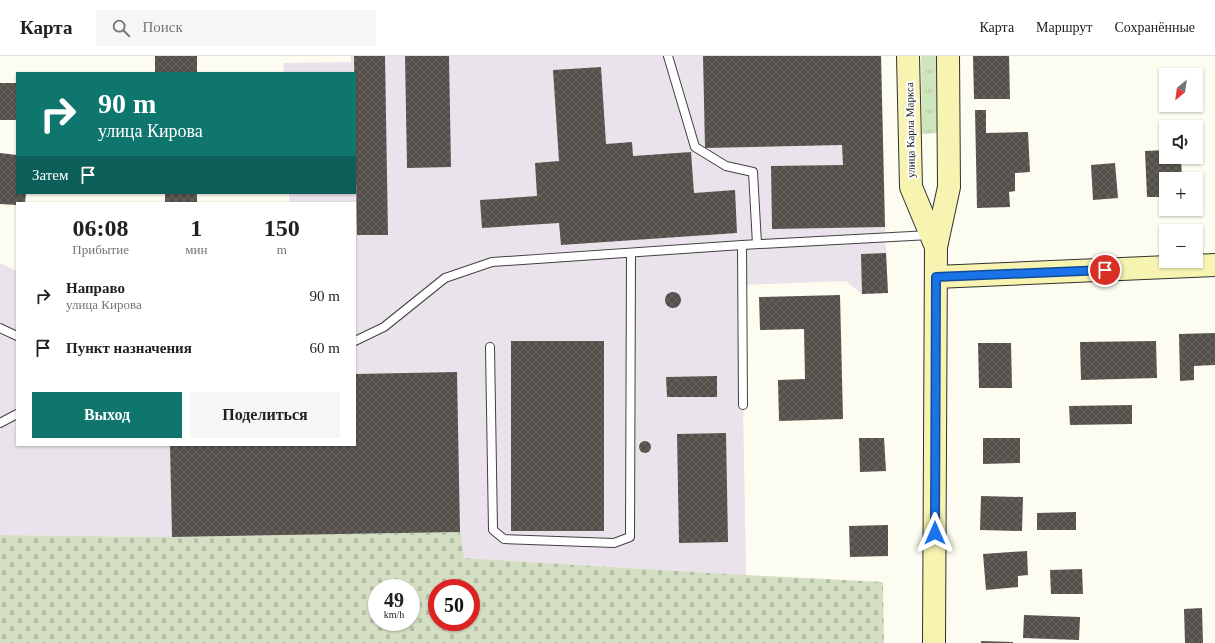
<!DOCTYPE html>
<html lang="ru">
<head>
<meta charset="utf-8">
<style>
	:root { --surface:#fff; --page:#f6f6f6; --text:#202124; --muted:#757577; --line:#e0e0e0; --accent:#0f766e }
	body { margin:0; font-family:"Times New Roman",serif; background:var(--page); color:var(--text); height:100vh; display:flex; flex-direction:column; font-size:15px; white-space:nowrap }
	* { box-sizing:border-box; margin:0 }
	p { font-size:13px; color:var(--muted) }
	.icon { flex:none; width:22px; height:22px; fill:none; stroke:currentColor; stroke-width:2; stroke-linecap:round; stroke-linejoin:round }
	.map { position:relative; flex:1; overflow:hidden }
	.side { position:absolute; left:16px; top:146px; width:340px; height:244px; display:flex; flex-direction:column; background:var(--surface); border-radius:0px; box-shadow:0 1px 3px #0004 }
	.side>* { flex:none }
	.banner { position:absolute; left:16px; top:16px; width:340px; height:122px; border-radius:0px; box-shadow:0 1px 3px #0004; background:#0f766e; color:#fff; overflow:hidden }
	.needle { width:26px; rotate:209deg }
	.fabs { position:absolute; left:1159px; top:12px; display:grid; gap:8px }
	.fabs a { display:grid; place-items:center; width:44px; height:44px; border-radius:0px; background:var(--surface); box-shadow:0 1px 3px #0004; font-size:20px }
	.speed { position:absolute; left:368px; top:523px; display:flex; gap:8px; font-size:20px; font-weight:700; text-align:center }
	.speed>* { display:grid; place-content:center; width:52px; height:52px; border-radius:50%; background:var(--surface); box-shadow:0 1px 3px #0004; line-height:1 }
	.speed small { font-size:10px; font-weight:400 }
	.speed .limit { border:6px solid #d22; background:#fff; color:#111 }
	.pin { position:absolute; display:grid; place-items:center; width:34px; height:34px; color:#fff; margin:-17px; border:2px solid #fff; border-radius:50%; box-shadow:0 1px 4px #0007 }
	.me { position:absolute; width:44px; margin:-22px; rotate:0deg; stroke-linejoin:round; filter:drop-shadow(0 0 3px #0008) }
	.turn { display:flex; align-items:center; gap:14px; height:84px; padding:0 16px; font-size:18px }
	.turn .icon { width:52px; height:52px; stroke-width:2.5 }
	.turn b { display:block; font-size:28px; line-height:34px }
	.then { display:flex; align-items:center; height:38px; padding:0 16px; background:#0003; gap:8px; font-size:15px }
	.eta { display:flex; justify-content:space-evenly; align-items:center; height:68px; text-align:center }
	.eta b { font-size:24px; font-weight:800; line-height:28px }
	.action { display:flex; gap:8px; margin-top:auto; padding:8px 16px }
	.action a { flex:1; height:46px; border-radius:0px; background:var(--accent); color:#fff; font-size:16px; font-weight:800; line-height:46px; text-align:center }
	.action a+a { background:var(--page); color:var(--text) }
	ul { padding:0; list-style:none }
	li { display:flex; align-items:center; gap:12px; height:52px; padding:0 16px }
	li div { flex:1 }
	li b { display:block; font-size:15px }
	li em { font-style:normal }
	header { display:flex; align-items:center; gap:24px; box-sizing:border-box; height:56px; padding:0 20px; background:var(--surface); border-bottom:1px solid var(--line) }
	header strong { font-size:19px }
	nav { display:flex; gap:22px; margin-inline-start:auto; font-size:14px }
	.search { width:280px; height:36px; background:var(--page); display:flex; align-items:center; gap:10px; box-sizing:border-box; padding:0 14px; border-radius:0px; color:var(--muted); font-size:15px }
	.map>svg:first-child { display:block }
	.industrial { fill:#ebe3eb }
	.grass { fill:url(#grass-tufts) }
	.cemetery { fill:url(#cemetery-stones); fill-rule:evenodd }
	.building { fill:url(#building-cross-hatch) }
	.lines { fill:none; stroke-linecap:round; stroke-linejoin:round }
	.lane-casing { stroke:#414141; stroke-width:10 }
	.secondary-casing { stroke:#303030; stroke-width:24 }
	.lane { stroke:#fff; stroke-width:8 }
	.secondary { stroke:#f7f4b1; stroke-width:22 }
	.route-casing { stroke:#114b97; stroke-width:10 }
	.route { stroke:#1a73e8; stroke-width:7 }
	.labels { text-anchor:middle; stroke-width:4; stroke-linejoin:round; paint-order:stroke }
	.street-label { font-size:11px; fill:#0e0e0e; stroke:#fff }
</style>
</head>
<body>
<header>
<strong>Карта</strong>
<div class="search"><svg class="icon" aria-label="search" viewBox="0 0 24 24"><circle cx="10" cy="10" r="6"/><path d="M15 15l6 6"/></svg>Поиск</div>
<nav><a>Карта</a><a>Маршрут</a><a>Сохранённые</a></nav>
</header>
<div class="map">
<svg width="1215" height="587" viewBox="0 0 1215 587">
	<defs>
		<pattern id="grass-tufts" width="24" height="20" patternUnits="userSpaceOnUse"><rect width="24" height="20" fill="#cfe5bc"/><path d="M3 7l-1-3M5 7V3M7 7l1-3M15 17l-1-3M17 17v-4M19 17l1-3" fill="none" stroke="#b1c3a0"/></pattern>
		<pattern id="cemetery-stones" width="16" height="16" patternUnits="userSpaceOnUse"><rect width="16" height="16" fill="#d3dec3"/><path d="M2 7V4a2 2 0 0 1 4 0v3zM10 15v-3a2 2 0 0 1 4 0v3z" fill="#b4bda6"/></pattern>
		<pattern id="building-cross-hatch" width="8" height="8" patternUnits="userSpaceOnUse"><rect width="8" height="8" fill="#55504b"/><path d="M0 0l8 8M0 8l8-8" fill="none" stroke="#696561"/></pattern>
	</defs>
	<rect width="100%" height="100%" fill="#fdfcf0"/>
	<polygon class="industrial" points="351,0 881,0 885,171 888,237 862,238 846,225 741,229 746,519 463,502 460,476 172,481 0,479 0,207 17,215 17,389 355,389 355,147 289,147 289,137 355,137 355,17 284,17 283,7 351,6"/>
	<polygon class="grass" points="921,0 938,0 939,77 922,78"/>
	<path class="cemetery" d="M460,476l4,26 282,17 137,7 1,61h-884v-108l172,2zM377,532h34v34h-34zM437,532h34v34h-34z"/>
	<g class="building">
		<rect x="155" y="0" width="42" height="17"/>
		<polygon points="354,0 385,0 388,179 357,179"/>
		<polygon points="405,0 449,0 451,111 407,112"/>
		<polygon points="703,0 881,0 885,171 772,173 771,110 843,109 842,89 705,92"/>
		<polygon points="973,0 1009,0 1010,43 974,43"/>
		<polygon points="601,11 606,88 632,86 633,100 691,96 694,137 735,134 737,177 561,189 559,167 482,172 480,144 537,140 535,107 559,105 553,14"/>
		<rect x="0" y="27" width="17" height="37"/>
		<polygon points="975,54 986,54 986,77 1028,76 1030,116 1015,117 1015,135 1009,136 1010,151 977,152"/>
		<polygon points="1166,94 1166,101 1181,101 1182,123 1166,123 1166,141 1147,141 1145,95"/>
		<polygon points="0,97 17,99 17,137 26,137 25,147 17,147 17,149 0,148"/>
		<polygon points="1115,107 1118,142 1093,144 1091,109"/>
		<rect x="165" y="137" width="32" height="10"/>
		<polygon points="886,197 888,237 862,238 861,198"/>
		<circle cx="673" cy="244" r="8"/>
		<polygon points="840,239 843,363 779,365 778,324 805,323 804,273 760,274 759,241"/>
		<polygon points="1215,277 1215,309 1194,310 1194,324 1180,325 1179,278"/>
		<rect x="511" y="285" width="93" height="190"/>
		<polygon points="1156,285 1157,322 1081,324 1080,286"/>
		<polygon points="978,287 1011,287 1012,332 979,332"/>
		<polygon points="457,316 460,476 172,481 170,389 355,389 355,318"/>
		<polygon points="717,320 717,341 667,341 666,321"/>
		<polygon points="1132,349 1132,368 1070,369 1069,350"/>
		<polygon points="726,377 728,486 679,487 677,378"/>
		<polygon points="859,382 884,382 886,415 860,416"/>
		<polygon points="983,382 1020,382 1020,407 983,408"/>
		<circle cx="645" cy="391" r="6"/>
		<polygon points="981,440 1023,441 1022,475 980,474"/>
		<polygon points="1076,456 1076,474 1037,474 1037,457"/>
		<polygon points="888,469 888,500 850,501 849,470"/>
		<polygon points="1027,495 1028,519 1018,520 1018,531 986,534 983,498"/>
		<polygon points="1082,513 1083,538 1051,538 1050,514"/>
		<polygon points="1202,552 1203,587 1185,587 1184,553"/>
		<polygon points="1024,559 1080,561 1079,584 1023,582"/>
		<polygon points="981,585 1013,586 1013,587 981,587"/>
	</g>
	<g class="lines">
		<defs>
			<g id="lane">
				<polyline points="668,0 695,91 726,110 753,116 757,188"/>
				<polyline points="742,189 743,349"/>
				<polyline points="0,272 17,280"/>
				<polyline points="355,285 384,271 445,222 492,206 742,189 930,179"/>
				<polyline points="490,291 493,474 504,483 614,487 630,481 631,197"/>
				<polyline points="0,367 17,358"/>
			</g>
			<g id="secondary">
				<polyline points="908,0 911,131 936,191"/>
				<polyline points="936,221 1215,209"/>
				<polyline points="934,587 936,191 949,131 948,0"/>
			</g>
		</defs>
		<use href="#lane" class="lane-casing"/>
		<use href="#secondary" class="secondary-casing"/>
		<use href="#lane" class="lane"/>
		<use href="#secondary" class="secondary"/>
	</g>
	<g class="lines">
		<defs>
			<polyline id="route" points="935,477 936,221 1105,214"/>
		</defs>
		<use href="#route" class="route-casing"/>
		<use href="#route" class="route"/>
	</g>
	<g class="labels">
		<g class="street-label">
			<text transform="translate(910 74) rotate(-91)" y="4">улица Карла Маркса</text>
		</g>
	</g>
</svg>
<div class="fabs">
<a><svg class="needle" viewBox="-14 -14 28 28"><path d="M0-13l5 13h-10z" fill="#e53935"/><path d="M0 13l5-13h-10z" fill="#757577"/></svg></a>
<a><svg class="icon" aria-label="sound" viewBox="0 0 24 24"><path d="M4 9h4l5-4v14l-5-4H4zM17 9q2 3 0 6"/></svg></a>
<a>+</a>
<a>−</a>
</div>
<div class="speed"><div>49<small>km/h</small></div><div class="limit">50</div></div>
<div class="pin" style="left:1105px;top:214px;background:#d93025"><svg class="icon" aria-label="arrive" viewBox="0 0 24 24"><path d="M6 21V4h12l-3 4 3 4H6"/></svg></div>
<svg class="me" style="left:935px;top:477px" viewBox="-20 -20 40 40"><path d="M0-17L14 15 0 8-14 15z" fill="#1a73e8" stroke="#fff" stroke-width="4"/></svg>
<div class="banner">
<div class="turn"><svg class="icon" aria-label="right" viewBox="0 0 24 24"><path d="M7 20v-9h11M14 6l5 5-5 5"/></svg><div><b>90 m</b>улица Кирова</div></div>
<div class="then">Затем<svg class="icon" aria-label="arrive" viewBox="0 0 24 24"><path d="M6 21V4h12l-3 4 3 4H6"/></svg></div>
</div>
<section class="side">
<div class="eta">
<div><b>06:08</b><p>Прибытие</p></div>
<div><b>1</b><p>мин</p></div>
<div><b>150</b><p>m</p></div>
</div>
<ul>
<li><svg class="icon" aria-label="right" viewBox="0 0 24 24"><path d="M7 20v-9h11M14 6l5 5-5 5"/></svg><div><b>Направо</b><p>улица Кирова</p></div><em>90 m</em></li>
<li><svg class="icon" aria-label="arrive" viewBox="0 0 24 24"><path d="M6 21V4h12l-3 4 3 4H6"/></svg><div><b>Пункт назначения</b></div><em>60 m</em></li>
</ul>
<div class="action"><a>Выход</a><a>Поделиться</a></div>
</section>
</div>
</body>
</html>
